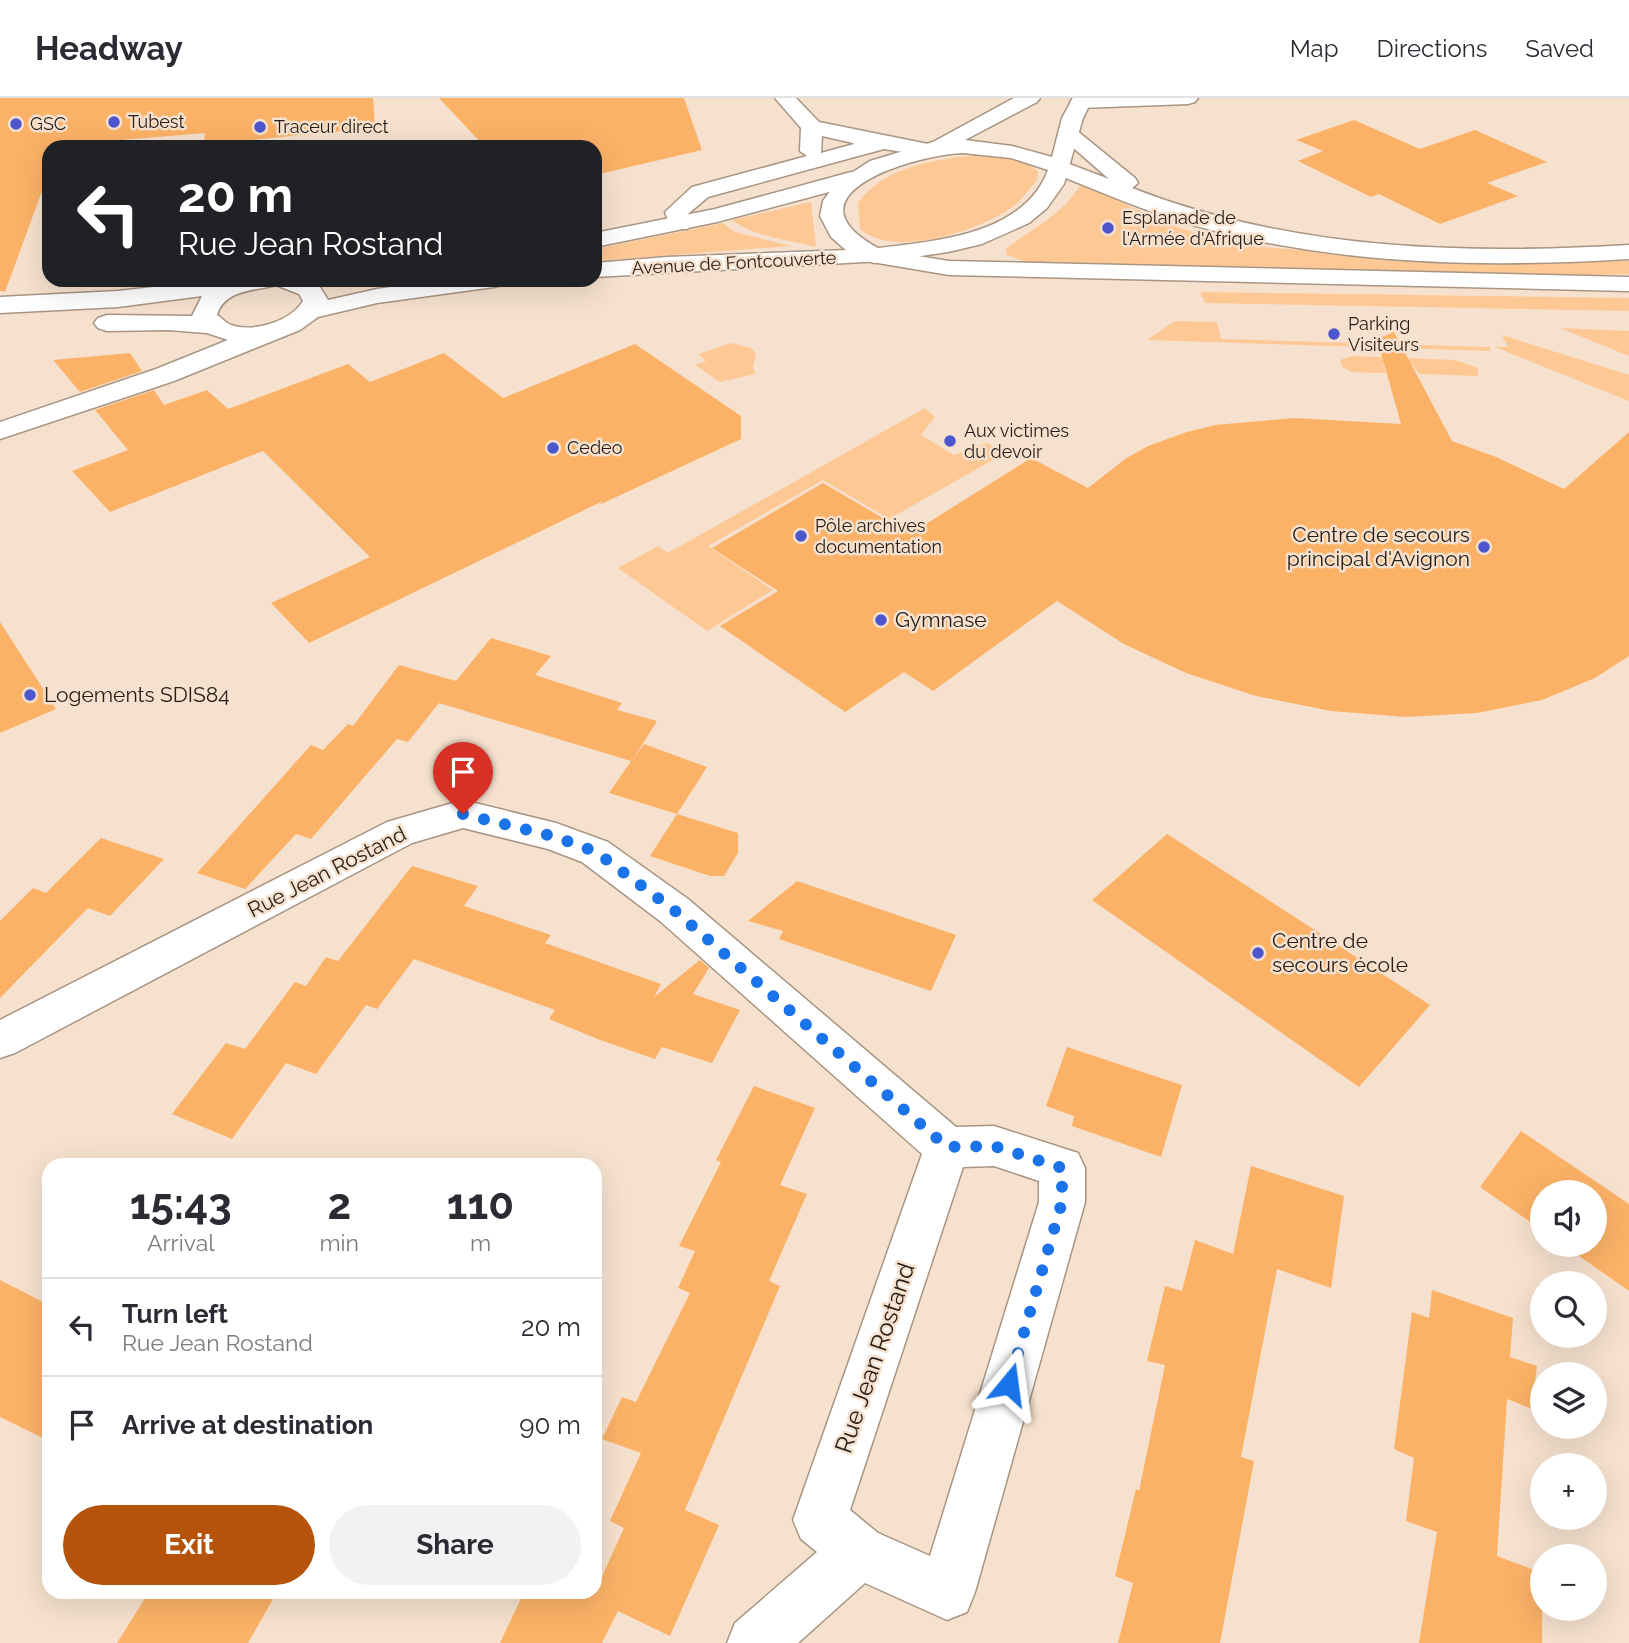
<!DOCTYPE html>
<html lang="en">
<head>
<meta charset="utf-8">
<style>
	:root { --surface:#fff; --page:#f2f2f3; --text:#2b2b33; --muted:#7c7c81; --line:#e1e1e2; --accent:#b45309 }
	body { margin:0; font-family:Raleway,sans-serif; background:var(--page); color:var(--text); height:100vh; display:flex; flex-direction:column; font-size:26px; white-space:nowrap }
	* { box-sizing:border-box; margin:0 }
	p { font-size:23px; color:var(--muted) }
	.icon { flex:none; width:38px; height:38px; fill:none; stroke:currentColor; stroke-width:2; stroke-linecap:round; stroke-linejoin:round }
	.map { position:relative; flex:1; overflow:hidden }
	.details { position:absolute; left:42px; top:1060px; width:560px; height:441px; display:flex; flex-direction:column; background:var(--surface); border-radius:21px; box-shadow:0 7px 28px #0002 }
	.details>* { flex:none }
	.guide { position:absolute; left:42px; top:42px; width:560px; height:147px; border-radius:21px; box-shadow:0 7px 28px #0002; background:#202124; color:#fff; overflow:hidden }
	.controls { position:absolute; left:1530px; top:1082px; display:grid; gap:14px }
	.controls a { display:grid; place-items:center; width:77px; height:77px; border-radius:50%; background:var(--surface); box-shadow:0 7px 28px #0002; font-size:35px }
	.pin { position:absolute; display:grid; place-items:center; width:60px; height:60px; color:#fff; margin:-72px -30px; border-radius:50% 50% 50% 0; rotate:-45deg; box-shadow:0 0 7px #0007 }
	.pin .icon { rotate:45deg }
	.me { position:absolute; width:77px; margin:-38px; rotate:16deg; stroke-linejoin:round; filter:drop-shadow(0 0 5px #0008) }
	.turn { display:flex; align-items:center; gap:24px; height:147px; padding:0 21px; font-size:32px }
	.turn .icon { width:91px; height:91px; stroke-width:2.5 }
	.turn b { display:block; font-size:49px; line-height:60px }
	.eta { display:flex; justify-content:space-evenly; align-items:center; height:119px; text-align:center }
	.eta b { font-size:42px; font-weight:700; line-height:49px }
	.primary-button { display:flex; gap:14px; margin-top:auto; padding:14px 21px }
	.primary-button a { flex:1; height:80px; border-radius:42px; background:var(--accent); color:#fff; font-size:28px; font-weight:700; line-height:80px; text-align:center }
	.primary-button a+a { background:var(--page); color:var(--text) }
	ul { padding:0; list-style:none }
	li { display:flex; align-items:center; gap:21px; height:98px; padding:0 21px; border-top:2px solid var(--line) }
	li div { flex:1 }
	li b { display:block; font-size:26px }
	li em { font-style:normal }
	header { display:flex; align-items:center; gap:42px; box-sizing:border-box; height:98px; padding:0 35px; background:var(--surface); border-bottom:2px solid var(--line) }
	header strong { font-size:33px }
	nav { display:flex; gap:38px; margin-inline-start:auto; font-size:24px }
	.map>svg:first-child { display:block }
	.green { fill:#fec895 }
	.building { fill:#fbb267 }
	.lines { fill:none; stroke-linecap:round; stroke-linejoin:round }
	.street-casing { stroke:#a89583; stroke-width:3 }
	.secondary-casing { stroke:#a89583; stroke-width:3 }
	.primary-casing { stroke:#a89583; stroke-width:3 }
	.highway-casing { stroke:#a89583; stroke-width:3 }
	.street { fill:#fff; fill-rule:evenodd }
	.secondary { fill:#fff; fill-rule:evenodd }
	.primary { fill:#fff; fill-rule:evenodd }
	.highway { fill:#fff; fill-rule:evenodd }
	.route { stroke:#1a73e8; stroke-width:12; stroke-dasharray:0 21.6 }
	.poi-dot { fill:#4d56cc; stroke:#f6e1ce; stroke-width:2.5 }
	.labels { text-anchor:middle; stroke-width:5; stroke-linejoin:round; paint-order:stroke }
	.far-poi-label { font-size:18px; fill:#251d16; stroke:#f6e1ce; text-anchor:start }
	.far-street-label { font-size:18px; fill:#251d16; stroke:#f6e1ce }
	.poi-label { font-size:21px; fill:#251d16; stroke:#f6e1ce; text-anchor:start }
	.street-label { font-size:21px; fill:#251d16; stroke:#f6e1ce }
	.near-street-label { font-size:24px; fill:#251d16; stroke:#f6e1ce }
</style>
</head>
<body>
<header>
<strong>Headway</strong>
<nav><a>Map</a><a>Directions</a><a>Saved</a></nav>
</header>
<div class="map">
<svg width="1629" height="1545" viewBox="0 0 1629 1545">
	<rect width="100%" height="100%" fill="#f6e1ce"/>
	<g class="green">
		<path d="M976,57c23,1 43,2 62,16l-1,9c-8,10 -16,21 -26,28 -34,23 -116,51 -151,21l-2,-26c27,-37 75,-43 118,-48z"/>
		<path d="M1080,87h5l80,38 46,15 40,8 215,17 163,-2v13l-61,2 -493,-12 -49,-2 -19,-7 -1,-6c26,-21 56,-33 74,-64z"/>
		<path d="M811,104l5,45c-28,-8 -60,-9 -84,-27z"/>
		<polygon points="723,125 735,134 791,148 595,163 595,151"/>
		<polygon points="1200,194 1629,200 1629,213 1205,205"/>
		<polygon points="1175,223 1217,224 1221,241 1490,249 1490,253 1147,242"/>
		<polygon points="1560,230 1629,233 1629,258"/>
		<polygon points="1502,237 1629,277 1629,303 1495,249 1508,249"/>
		<polygon points="731,245 751,250 756,256 753,268 755,276 720,284 695,267 706,263 698,256"/>
		<polygon points="1353,258 1455,262 1478,270 1478,278 1419,276 1413,267 1383,266 1386,275 1352,274 1342,269 1340,262"/>
		<polygon points="925,310 935,319 921,337 954,357 987,345 1005,355 889,421 823,382 708,448 773,492 707,533 618,470 658,448 668,455"/>
	</g>
	<g class="building">
		<polygon points="0,0 373,0 375,30 221,45 204,45 205,35 49,48 49,74 5,194 0,193"/>
		<polygon points="439,0 684,0 702,52 595,77 595,49 485,49"/>
		<polygon points="1354,22 1420,51 1475,32 1547,64 1487,85 1518,98 1440,126 1379,96 1371,99 1298,63 1323,53 1296,42"/>
		<polygon points="1394,234 1452,343 1496,359 1564,391 1629,334 1629,558 1595,580 1542,602 1477,615 1406,619 1331,613 1256,598 1186,575 1124,546 1057,503 933,593 904,574 845,614 720,528 778,493 712,450 823,385 910,436 1031,360 1088,390 1125,361 1148,348 1187,334 1215,327 1294,320 1401,326 1377,241"/>
		<polygon points="635,246 741,318 741,341 599,407 603,403 309,545 271,505 370,459 263,353 110,414 72,373 128,352 95,312 154,292 164,307 207,292 228,311 348,266 370,284 444,255 503,300"/>
		<polygon points="130,255 142,273 80,294 53,262"/>
		<polygon points="0,524 56,611 0,635"/>
		<polygon points="491,540 551,558 535,577 622,605 617,612 657,623 632,663 644,646 707,669 677,716 609,695 631,663 439,605 408,644 397,641 311,741 296,736 245,791 197,775 311,647 323,652 348,626 353,628 399,567 456,583"/>
		<polygon points="677,716 738,735 738,755 724,778 710,778 650,758"/>
		<polygon points="1167,736 1430,907 1359,989 1092,802"/>
		<polygon points="101,740 164,761 110,818 88,810 0,900 0,823 33,790 46,795"/>
		<polygon points="412,768 478,788 464,808 551,837 545,845 661,886 654,899 700,862 709,870 693,896 740,912 712,965 662,949 655,961 600,942 549,921 555,912 414,861 377,911 366,907 316,976 286,965 232,1041 172,1016 226,945 245,951 295,884 306,888 326,859 338,863"/>
		<polygon points="797,783 956,837 931,893 779,841 783,833 748,823"/>
		<polygon points="1067,949 1182,987 1161,1059 1072,1028 1074,1018 1046,1008"/>
		<polygon points="754,988 815,1010 780,1087 807,1096 769,1183 780,1188 685,1412 719,1427 670,1538 618,1513 602,1545 500,1545 524,1494 595,1494 624,1430 610,1423 641,1355 602,1341 622,1299 636,1304 690,1195 678,1190 695,1153 679,1148 721,1064 716,1062"/>
		<polygon points="1521,1033 1629,1106 1629,1193 1562,1146 1594,1146 1594,1094 1542,1094 1542,1132 1480,1089"/>
		<polygon points="1251,1068 1344,1098 1331,1190 1277,1171 1241,1359 1254,1363 1220,1545 1118,1545 1133,1485 1115,1478 1136,1391 1139,1393 1165,1267 1147,1263 1165,1188 1182,1193 1195,1142 1233,1156"/>
		<polygon points="0,1182 49,1207 49,1343 0,1319"/>
		<polygon points="1432,1192 1513,1220 1510,1259 1537,1268 1532,1311 1507,1301 1497,1458 1542,1475 1542,1545 1419,1545 1437,1434 1406,1423 1414,1360 1394,1351 1412,1214 1429,1220"/>
		<polygon points="149,1494 277,1494 248,1545 117,1545"/>
	</g>
	<g class="lines">
		<defs>
			<g id="street">
				<path d="M775,0h21l23,24 109,22 8,1 3,5 -3,5 -8,1 -44,-7 -176,48 -20,17 3,10 -4,5h-16l-6,-17 27,-25 115,-31 -7,-5 1,-23zM822,38l31,7 1,1 -33,9z"/>
				<polygon points="1073,0 1198,0 1195,4 1188,6 1080,10 1073,8 1070,4"/>
				<path d="M463,702l93,23 52,19 80,57 268,228 38,-1 84,27 7,15v34l-110,390 -8,20 -20,8 -82,-37 -67,60h-71l8,-20 82,-71 -16,-13 -8,-19 129,-366 -262,-233 -78,-59 -34,-13 -85,-21 -51,15 -397,210 -15,5v-38l387,-198zM994,1068l45,15v21l-109,354 -52,-23 -28,-23 113,-343z"/>
			</g>
			<g id="secondary">
				<polygon points="851,74 859,76 862,81 859,86 717,124 595,149 595,135 715,111"/>
				<polygon points="874,151 882,153 886,158 882,163 595,179 595,165 667,159"/>
				<path d="M216,182h92l10,4 10,16 49,-11 63,-9h66l-3,5 -9,2 -117,16 -59,14 -18,13 -126,51 -174,58v-17l156,-53 72,-29 -21,-7 -39,-3 -61,1 -9,-3 -4,-5 4,-5 9,-3 85,1 10,-20 -84,11 -118,6v-16l118,-6zM276,187l23,9 4,7c-12,20 -49,32 -72,24 -5,-2 -9,-7 -14,-10 8,-26 38,-24 59,-30z"/>
			</g>
			<path id="primary" d="M1014,0h26l-3,4 -72,38 47,6 40,11 10,-39 11,-20h20l-10,20 -19,66 -17,24 -18,15 -47,21 -34,8 -74,11 -27,-12 -16,-14 -11,-21 3,-15 13,-18 34,-22 63,-19zM963,55l48,5 37,12c-24,65 -112,71 -170,78 -97,-53 35,-93 85,-95z"/>
			<g id="highway">
				<path d="M1069,30l7,2 59,48 3,5 -6,5c158,62 330,67 497,57v14c-145,9 -293,6 -433,-33 -50,-14 -97,-35 -145,-54l-3,-5 3,-5 8,-2 50,19 -47,-41 -4,-4 4,-4z"/>
				<polygon points="874,151 949,163 1629,179 1629,193 949,177 866,163 862,158 866,153"/>
			</g>
		</defs>
		<use href="#street" class="street-casing"/>
		<use href="#secondary" class="secondary-casing"/>
		<use href="#primary" class="primary-casing"/>
		<use href="#highway" class="highway-casing"/>
		<use href="#street" class="street"/>
		<use href="#secondary" class="secondary"/>
		<use href="#primary" class="primary"/>
		<use href="#highway" class="highway"/>
	</g>
	<g class="lines">
		<polyline class="route" points="463,716 556,739 596,754 674,812 947,1049 994,1048 1062,1070 1062,1104 1009,1286"/>
	</g>
	<g class="poi-dot">
		<circle cx="114" cy="24" r="7"/>
		<circle cx="16" cy="26" r="7"/>
		<circle cx="260" cy="29" r="7"/>
		<circle cx="1108" cy="130" r="7"/>
		<circle cx="1334" cy="236" r="7"/>
		<circle cx="950" cy="343" r="7"/>
		<circle cx="553" cy="350" r="7"/>
		<circle cx="801" cy="438" r="7"/>
		<circle cx="1484" cy="449" r="7"/>
		<circle cx="881" cy="522" r="7"/>
		<circle cx="30" cy="597" r="7"/>
		<circle cx="1258" cy="855" r="7"/>
	</g>
	<g class="labels">
		<g class="far-poi-label">
			<text x="128" y="30">Tubest</text>
			<text x="30" y="32">GSC</text>
			<text x="274" y="35">Traceur direct</text>
			<text x="1122" y="126">Esplanade de<tspan x="1122" dy="21">l'Armée d'Afrique</tspan></text>
			<text x="1348" y="232">Parking<tspan x="1348" dy="21">Visiteurs</tspan></text>
			<text x="964" y="339">Aux victimes<tspan x="964" dy="21">du devoir</tspan></text>
			<text x="567" y="356">Cedeo</text>
			<text x="815" y="434">Pôle archives<tspan x="815" dy="21">documentation</tspan></text>
		</g>
		<g class="far-street-label">
			<text transform="translate(734 165) rotate(-3)" y="6">Avenue de Fontcouverte</text>
		</g>
		<g class="poi-label">
			<text x="1470" y="444" text-anchor="end">Centre de secours<tspan x="1470" dy="24">principal d'Avignon</tspan></text>
			<text x="895" y="529">Gymnase</text>
			<text x="44" y="604">Logements SDIS84</text>
			<text x="1272" y="850">Centre de<tspan x="1272" dy="24">secours école</tspan></text>
		</g>
		<g class="street-label">
			<text transform="translate(327 774) rotate(-27)" y="7">Rue Jean Rostand</text>
		</g>
		<g class="near-street-label">
			<text transform="translate(875 1260) rotate(-71)" y="8">Rue Jean Rostand</text>
		</g>
	</g>
</svg>
<div class="controls">
<a><svg class="icon" aria-label="sound" viewBox="0 0 24 24"><path d="M4 9h4l5-4v14l-5-4H4zM17 9q2 3 0 6"/></svg></a>
<a><svg class="icon" aria-label="search" viewBox="0 0 24 24"><circle cx="10" cy="10" r="6"/><path d="M15 15l6 6"/></svg></a>
<a><svg class="icon" aria-label="layers" viewBox="0 0 24 24"><path d="M12 4l9 5-9 5-9-5zM3 14l9 5 9-5"/></svg></a>
<a>+</a>
<a>−</a>
</div>
<div class="pin" style="left:463px;top:716px;background:#d93025"><svg class="icon" aria-label="arrive" viewBox="0 0 24 24"><path d="M6 21V4h12l-3 4 3 4H6"/></svg></div>
<svg class="me" style="left:1009px;top:1286px" viewBox="-20 -20 40 40"><path d="M0-17L14 15 0 8-14 15z" fill="#1a73e8" stroke="#fff" stroke-width="4"/></svg>
<div class="guide">
<div class="turn"><svg class="icon" aria-label="left" viewBox="0 0 24 24"><path d="M17 20v-9H6M10 6l-5 5 5 5"/></svg><div><b>20 m</b>Rue Jean Rostand</div></div>
</div>
<section class="details">
<div class="eta">
<div><b>15:43</b><p>Arrival</p></div>
<div><b>2</b><p>min</p></div>
<div><b>110</b><p>m</p></div>
</div>
<ul>
<li><svg class="icon" aria-label="left" viewBox="0 0 24 24"><path d="M17 20v-9H6M10 6l-5 5 5 5"/></svg><div><b>Turn left</b><p>Rue Jean Rostand</p></div><em>20 m</em></li>
<li><svg class="icon" aria-label="arrive" viewBox="0 0 24 24"><path d="M6 21V4h12l-3 4 3 4H6"/></svg><div><b>Arrive at destination</b></div><em>90 m</em></li>
</ul>
<div class="primary-button"><a>Exit</a><a>Share</a></div>
</section>
</div>
</body>
</html>
